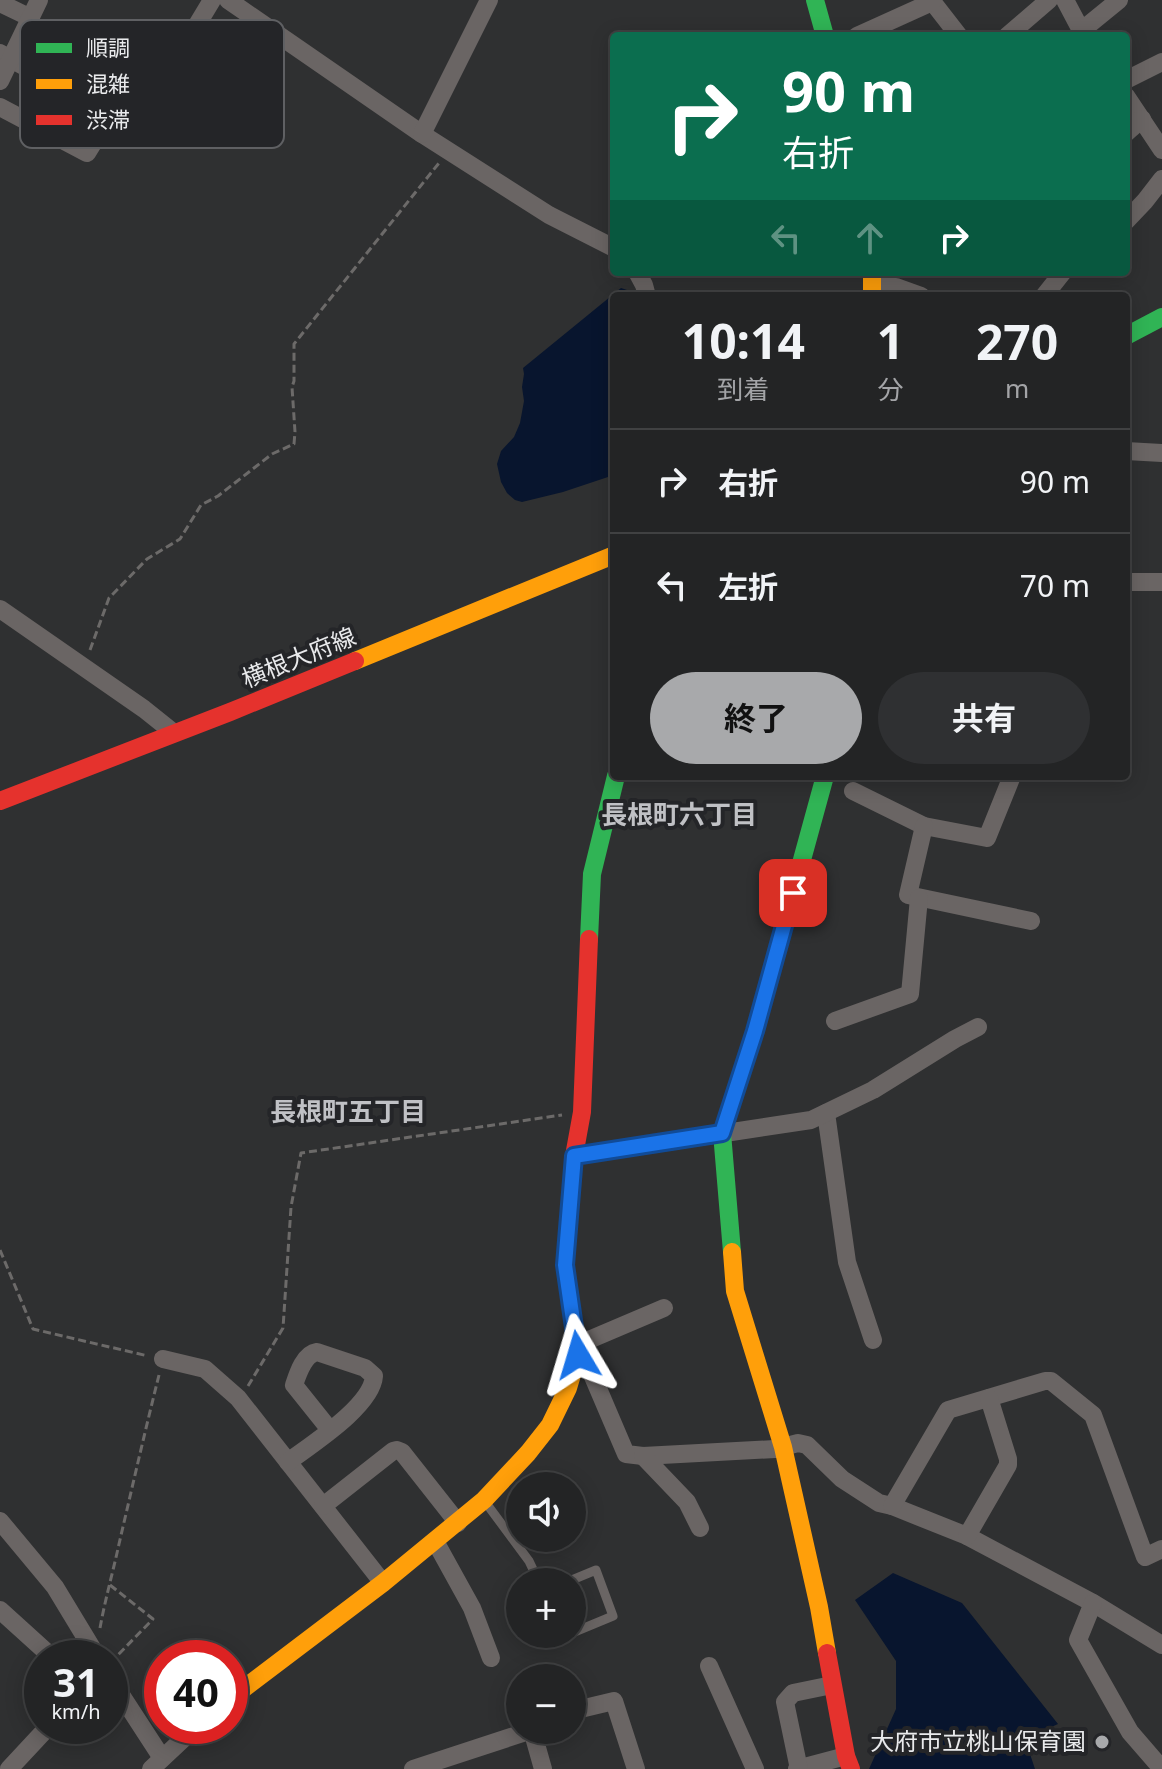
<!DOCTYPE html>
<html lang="ja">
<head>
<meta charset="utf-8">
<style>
	:root { --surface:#232425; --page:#2f3032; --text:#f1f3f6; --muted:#a3a4a7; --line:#404142; --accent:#a8a9ab }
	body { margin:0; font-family:"Noto Sans","Noto Sans JP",sans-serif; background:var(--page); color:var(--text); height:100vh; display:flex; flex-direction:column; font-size:30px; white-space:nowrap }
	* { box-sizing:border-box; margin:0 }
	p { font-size:26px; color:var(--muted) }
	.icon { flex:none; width:44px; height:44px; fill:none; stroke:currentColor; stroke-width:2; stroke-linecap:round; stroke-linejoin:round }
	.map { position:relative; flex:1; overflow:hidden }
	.sheet { position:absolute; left:610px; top:292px; width:520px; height:488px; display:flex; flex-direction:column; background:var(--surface); border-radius:8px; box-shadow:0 4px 20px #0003,0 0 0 2px var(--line) }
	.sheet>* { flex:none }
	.top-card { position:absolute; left:610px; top:32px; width:520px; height:244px; border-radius:8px; box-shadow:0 4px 20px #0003,0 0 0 2px var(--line); background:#0b6e4f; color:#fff; overflow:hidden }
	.fabs { position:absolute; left:506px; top:1472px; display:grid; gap:16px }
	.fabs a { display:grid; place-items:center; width:80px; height:80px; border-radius:50%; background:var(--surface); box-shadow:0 4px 20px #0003,0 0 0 2px var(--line); font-size:40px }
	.speed { position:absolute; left:24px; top:1640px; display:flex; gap:16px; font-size:40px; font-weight:700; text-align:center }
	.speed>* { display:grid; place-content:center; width:104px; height:104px; border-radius:50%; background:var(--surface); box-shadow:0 4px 20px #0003,0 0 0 2px var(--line); line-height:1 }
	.speed small { font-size:20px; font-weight:400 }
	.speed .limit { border:12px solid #d22; background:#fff; color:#111 }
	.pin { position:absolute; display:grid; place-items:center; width:68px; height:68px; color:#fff; margin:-34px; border-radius:16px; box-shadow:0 4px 12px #0006 }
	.me { position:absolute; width:88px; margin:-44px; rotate:353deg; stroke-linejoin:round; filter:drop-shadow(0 0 6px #0008) }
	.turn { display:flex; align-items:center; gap:28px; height:168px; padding:0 40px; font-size:36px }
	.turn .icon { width:104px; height:104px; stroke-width:2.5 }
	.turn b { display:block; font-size:56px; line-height:68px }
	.lanes { display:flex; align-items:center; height:76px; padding:0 40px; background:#0003; justify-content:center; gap:40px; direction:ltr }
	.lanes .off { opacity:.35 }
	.eta { display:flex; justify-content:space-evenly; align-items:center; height:136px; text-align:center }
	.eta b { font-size:48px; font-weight:700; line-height:56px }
	.button { display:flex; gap:16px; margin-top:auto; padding:16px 40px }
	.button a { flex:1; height:92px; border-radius:48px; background:var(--accent); color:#111; font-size:32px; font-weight:700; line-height:92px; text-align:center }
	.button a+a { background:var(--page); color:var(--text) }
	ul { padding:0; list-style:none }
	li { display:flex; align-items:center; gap:24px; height:104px; padding:0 40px; border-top:2px solid var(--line) }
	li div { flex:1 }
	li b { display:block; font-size:30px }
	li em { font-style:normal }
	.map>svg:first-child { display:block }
	.water { fill:#08152e }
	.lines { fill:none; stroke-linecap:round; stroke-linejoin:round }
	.path { stroke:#6c6a69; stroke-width:3; stroke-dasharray:8 4; stroke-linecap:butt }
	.lane { stroke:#6a6564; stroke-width:9 }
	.street { stroke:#6a6564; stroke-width:18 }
	.fast { stroke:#30b455; stroke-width:18 }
	.slow { stroke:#ff9f0a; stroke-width:18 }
	.jam { stroke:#e5322d; stroke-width:18 }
	.route-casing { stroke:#114b97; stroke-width:20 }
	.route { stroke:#1a73e8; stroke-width:14 }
	.poi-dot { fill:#a8a9ab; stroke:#242528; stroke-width:3 }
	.labels { text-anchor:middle; stroke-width:8; stroke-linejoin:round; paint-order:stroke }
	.street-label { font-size:24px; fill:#e9eaec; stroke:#242528 }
	.poi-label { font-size:24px; fill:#e9eaec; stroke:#242528; text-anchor:end }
	.neighbourhood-label { font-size:26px; font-weight:bold; fill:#c0c1c5; stroke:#242528 }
	.key { fill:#242528; stroke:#5f6063; stroke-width:2 }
	.key-label { font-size:22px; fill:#e9eaec }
</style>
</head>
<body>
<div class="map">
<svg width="1162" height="1769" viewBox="0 0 1162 1769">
	<rect width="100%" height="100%" fill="#2f3031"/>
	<g class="water">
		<polygon points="621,288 627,290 631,296 614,296 614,475 563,492 522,502 515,500 507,493 501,482 497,464 501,451 514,437 520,423 524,401 522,387 524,374 523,368"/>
		<polygon points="893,1573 962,1603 1058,1724 1025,1739 1035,1769 869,1769 896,1709 896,1661 855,1600"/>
	</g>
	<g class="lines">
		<g class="path">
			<polyline points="90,650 109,598 147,559 180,539 201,505 218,496 272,454 294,444 295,432 292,387 294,381 294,344 439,163"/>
			<polyline points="0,1250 33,1329 148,1356"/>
			<polyline points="248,1386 283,1328 291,1207 301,1153 562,1115"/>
			<polyline points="110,1585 153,1619 115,1658"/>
			<path d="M100,1628c5,-28 13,-56 19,-84 13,-56 26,-113 40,-169"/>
		</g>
		<g class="lane">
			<polyline points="486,1503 529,1561 539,1582"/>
			<polyline points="567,1582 596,1570 613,1616 572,1633"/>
		</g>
		<g class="street">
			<polyline points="228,0 422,134 549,215 614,248"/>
			<polyline points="931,0 959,36"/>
			<polyline points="1065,0 1084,36"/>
			<polyline points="0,3 31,18"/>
			<polyline points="1081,31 1119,0"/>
			<polyline points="857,36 932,2"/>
			<polyline points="1007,36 1049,0"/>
			<polyline points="0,53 135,128 212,0"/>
			<polyline points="1126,80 1162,62"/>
			<polyline points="0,81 39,0"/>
			<polyline points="1126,96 1162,150"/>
			<polyline points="0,107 87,153 111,114"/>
			<polyline points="1126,133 1142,119"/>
			<polyline points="422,134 489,0"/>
			<polyline points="1126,221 1145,201 1162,179"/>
			<polyline points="637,272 644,285 647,296"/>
			<polyline points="872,287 896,287 921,296"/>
			<polyline points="1044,296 1063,272"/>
			<polyline points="1126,451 1162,453"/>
			<polyline points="1126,582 1162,582"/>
			<polyline points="0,609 144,709 174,733"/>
			<polyline points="853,791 924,826 987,838 1012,776"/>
			<polyline points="924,826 908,895 1031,921"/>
			<polyline points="835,1021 910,994 919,898"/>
			<polyline points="826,1113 847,1262 873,1340"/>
			<polyline points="574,1156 811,1120 873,1090 955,1039 978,1027"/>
			<polyline points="577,1345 664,1308"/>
			<polyline points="578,1355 588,1365 626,1454 643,1456 775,1449 798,1443 807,1445 842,1479 879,1503 892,1506 967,1536 1093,1603 1162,1645"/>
			<polyline points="163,1359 205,1369 238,1398 383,1583"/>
			<polyline points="643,1456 687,1502 700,1528"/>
			<path d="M288,1462c24,-18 84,-56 86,-86l-9,-8 -48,-16c-13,2 -19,21 -23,33l36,45"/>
			<polyline points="323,1506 393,1451 397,1450 402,1452 458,1523"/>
			<polyline points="892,1506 948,1410 1045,1381 1051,1381 1093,1415 1145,1557 1162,1549"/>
			<polyline points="0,1521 55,1587 98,1658"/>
			<polyline points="967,1536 1008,1465 1008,1459 989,1398"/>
			<polyline points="435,1541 472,1608 491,1658"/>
			<polyline points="1093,1603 1078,1640 1130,1732 1162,1769"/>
			<polyline points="0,1610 53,1658"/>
			<polyline points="709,1666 755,1769"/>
			<polyline points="110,1678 162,1758"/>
			<polyline points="572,1711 614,1701 636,1769"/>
			<polyline points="9,1769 49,1726"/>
			<polyline points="151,1769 197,1726"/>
			<polyline points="413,1769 532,1730 543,1769"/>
			<polyline points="797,1769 846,1756"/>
			<polyline points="799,1769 785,1702 793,1693 832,1685"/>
		</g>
		<g class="fast">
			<polyline points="815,0 825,36"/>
			<polyline points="1126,336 1162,317"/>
			<polyline points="589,939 592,874 616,776"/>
			<polyline points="732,1252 722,1133 755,1031 825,776"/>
		</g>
		<g class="slow">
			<polyline points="872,272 872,296"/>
			<polyline points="355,661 614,555"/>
			<polyline points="732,1252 735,1291 783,1447 819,1607 827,1653"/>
			<polyline points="230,1699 383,1583 484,1500 528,1453 550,1425 568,1388 578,1355 565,1265 572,1181"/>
		</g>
		<g class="jam">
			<polyline points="0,801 230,712 355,661"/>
			<polyline points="572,1181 574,1156 582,1112 589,939"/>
			<polyline points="827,1653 846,1756 851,1769"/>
		</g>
	</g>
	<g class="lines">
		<defs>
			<polyline id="route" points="578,1355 565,1265 574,1156 722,1133 755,1031 793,893"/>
		</defs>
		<use href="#route" class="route-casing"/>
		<use href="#route" class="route"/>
	</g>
	<circle class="poi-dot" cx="1102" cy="1742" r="8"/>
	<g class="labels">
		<g class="street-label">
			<text transform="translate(299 658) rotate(-22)" y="8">横根大府線</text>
		</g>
		<g class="poi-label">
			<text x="1086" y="1750">大府市立桃山保育園</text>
		</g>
		<g class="neighbourhood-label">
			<text x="679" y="824">長根町六丁目</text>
			<text x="348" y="1121">長根町五丁目</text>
		</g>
	</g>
	<rect x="20" y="20" width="264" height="128" rx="12" class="key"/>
	<rect x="36" y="43" width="36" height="10" fill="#30b455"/>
	<rect x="36" y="79" width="36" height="10" fill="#ff9f0a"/>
	<rect x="36" y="115" width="36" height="10" fill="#e5322d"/>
	<g class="key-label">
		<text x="86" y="56">順調</text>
		<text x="86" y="92">混雑</text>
		<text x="86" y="128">渋滞</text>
	</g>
</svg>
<div class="fabs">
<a><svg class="icon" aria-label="sound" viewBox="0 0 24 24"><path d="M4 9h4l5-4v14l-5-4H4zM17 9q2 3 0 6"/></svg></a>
<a>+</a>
<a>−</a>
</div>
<div class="speed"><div>31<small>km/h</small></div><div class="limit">40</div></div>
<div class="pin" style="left:793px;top:893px;background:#d93025"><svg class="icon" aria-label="arrive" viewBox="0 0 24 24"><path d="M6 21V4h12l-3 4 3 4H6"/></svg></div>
<svg class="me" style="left:578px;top:1355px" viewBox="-20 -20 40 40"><path d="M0-17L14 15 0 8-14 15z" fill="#1a73e8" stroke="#fff" stroke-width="4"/></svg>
<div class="top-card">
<div class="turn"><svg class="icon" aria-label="right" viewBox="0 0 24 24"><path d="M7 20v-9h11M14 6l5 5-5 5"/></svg><div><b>90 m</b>右折</div></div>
<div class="lanes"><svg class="icon off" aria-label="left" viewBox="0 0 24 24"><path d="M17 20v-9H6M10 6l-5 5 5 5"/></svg><svg class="icon off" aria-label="ahead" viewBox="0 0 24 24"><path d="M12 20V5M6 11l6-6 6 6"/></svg><svg class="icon" aria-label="right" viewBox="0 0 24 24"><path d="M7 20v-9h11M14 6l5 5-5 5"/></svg></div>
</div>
<section class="sheet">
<div class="eta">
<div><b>10:14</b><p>到着</p></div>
<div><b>1</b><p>分</p></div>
<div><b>270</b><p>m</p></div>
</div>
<ul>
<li><svg class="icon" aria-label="right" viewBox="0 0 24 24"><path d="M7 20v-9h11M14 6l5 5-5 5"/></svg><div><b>右折</b></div><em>90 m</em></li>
<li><svg class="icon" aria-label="left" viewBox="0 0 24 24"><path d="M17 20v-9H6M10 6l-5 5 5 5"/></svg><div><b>左折</b></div><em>70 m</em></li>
</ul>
<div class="button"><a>終了</a><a>共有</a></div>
</section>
</div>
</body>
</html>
